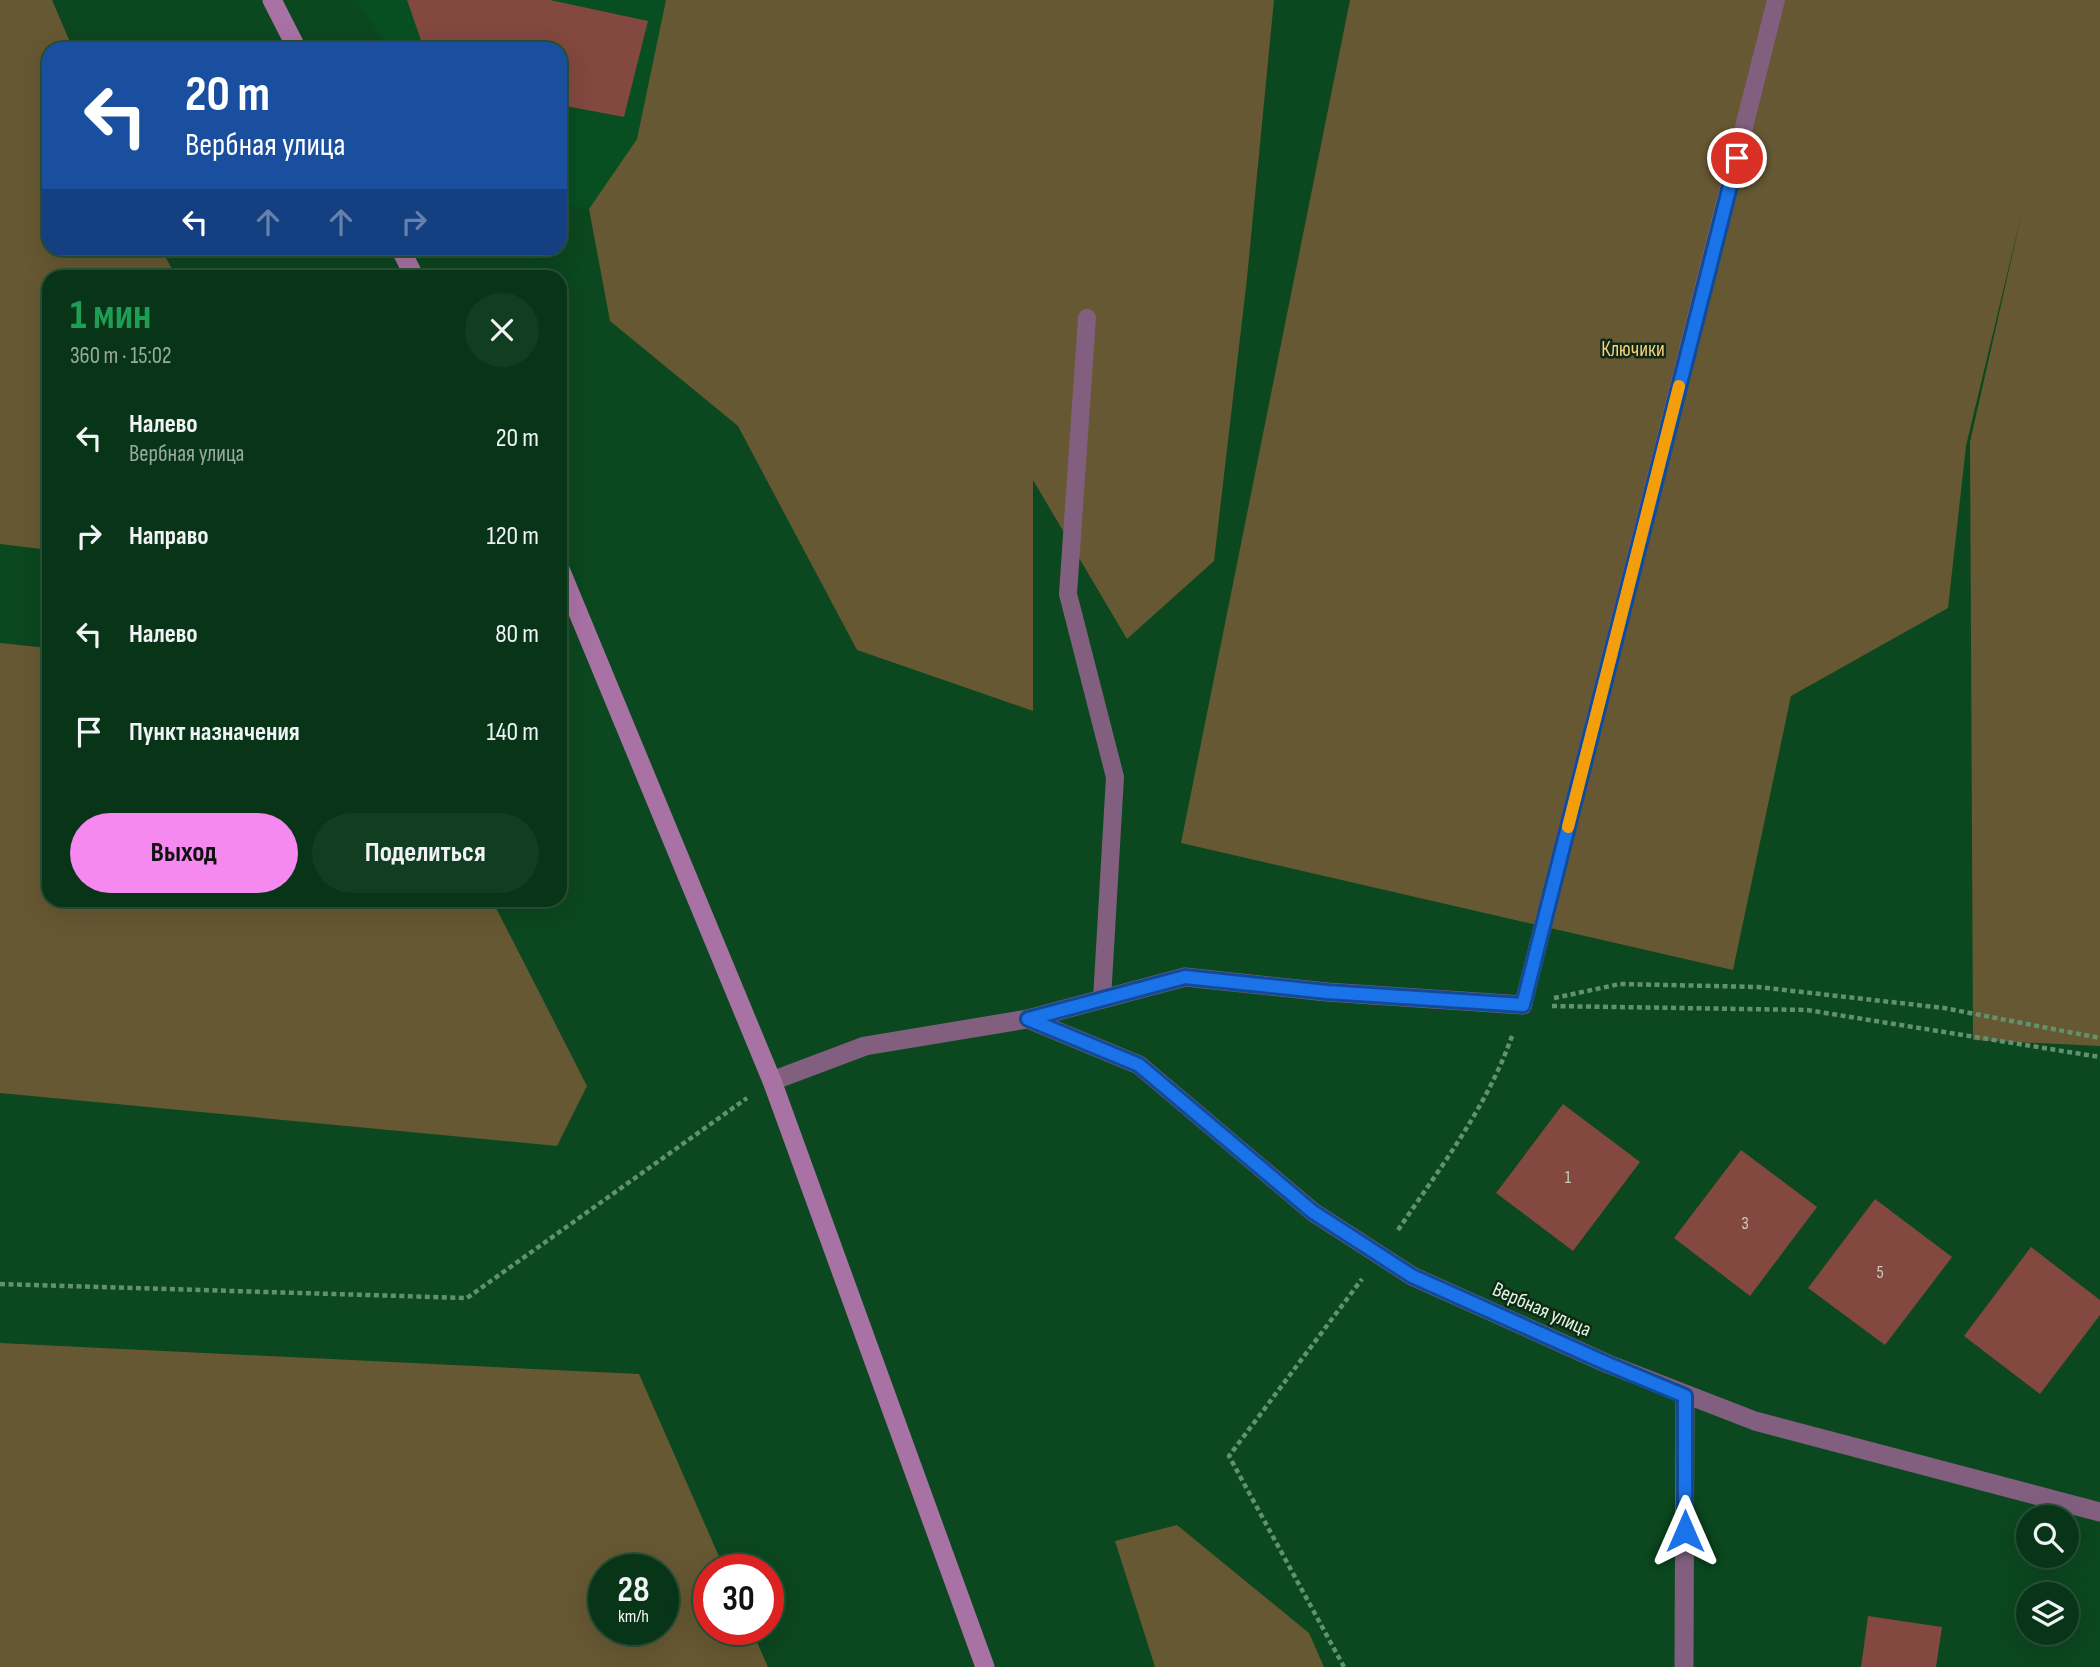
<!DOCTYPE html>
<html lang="ru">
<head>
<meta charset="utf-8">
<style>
	:root { --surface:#083517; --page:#113d20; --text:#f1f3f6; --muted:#98aba1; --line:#295036; --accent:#f589ef }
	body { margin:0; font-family:"Sofia Sans Condensed",sans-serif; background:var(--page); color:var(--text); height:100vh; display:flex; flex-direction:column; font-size:26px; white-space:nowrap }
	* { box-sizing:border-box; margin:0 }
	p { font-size:23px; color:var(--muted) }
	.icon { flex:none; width:38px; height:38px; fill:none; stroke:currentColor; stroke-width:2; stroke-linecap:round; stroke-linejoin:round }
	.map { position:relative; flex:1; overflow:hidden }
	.sheet { position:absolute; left:42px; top:270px; width:525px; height:637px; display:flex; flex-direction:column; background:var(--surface); border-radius:21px; box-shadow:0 7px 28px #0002,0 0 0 2px var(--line) }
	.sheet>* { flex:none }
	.top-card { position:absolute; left:42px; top:42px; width:525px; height:214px; border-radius:21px; box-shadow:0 7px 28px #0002,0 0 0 2px var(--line); background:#1a4fa0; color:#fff; overflow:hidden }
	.buttons { position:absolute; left:2016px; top:1505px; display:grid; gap:14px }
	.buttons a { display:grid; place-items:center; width:63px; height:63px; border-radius:50%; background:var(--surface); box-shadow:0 7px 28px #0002,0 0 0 2px var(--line); font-size:35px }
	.speed { position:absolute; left:588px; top:1554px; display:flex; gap:14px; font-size:35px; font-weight:700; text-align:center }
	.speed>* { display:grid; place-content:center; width:91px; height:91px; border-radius:50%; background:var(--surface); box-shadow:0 7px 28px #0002,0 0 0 2px var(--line); line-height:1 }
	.speed small { font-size:18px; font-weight:400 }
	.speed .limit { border:10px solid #d22; background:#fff; color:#111 }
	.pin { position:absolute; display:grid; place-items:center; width:60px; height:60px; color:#fff; margin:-30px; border:4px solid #fff; border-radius:50%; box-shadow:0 2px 7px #0007 }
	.me { position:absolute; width:77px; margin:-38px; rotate:0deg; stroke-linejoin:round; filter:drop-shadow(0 0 5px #0008) }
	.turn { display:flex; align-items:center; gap:24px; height:147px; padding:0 28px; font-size:32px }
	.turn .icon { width:91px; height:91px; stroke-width:2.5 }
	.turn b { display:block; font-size:49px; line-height:60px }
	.lanes { display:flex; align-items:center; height:66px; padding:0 28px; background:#0003; justify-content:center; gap:35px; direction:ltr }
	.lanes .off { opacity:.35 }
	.round { display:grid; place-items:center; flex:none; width:74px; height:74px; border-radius:37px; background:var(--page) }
	.summary { display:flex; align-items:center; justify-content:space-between; height:119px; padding:0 28px }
	h1 { font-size:42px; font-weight:700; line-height:52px; color:#1e9e55 }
	.button { display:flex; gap:14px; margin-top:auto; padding:14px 28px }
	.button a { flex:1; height:80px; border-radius:42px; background:var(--accent); color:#111; font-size:28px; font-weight:700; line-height:80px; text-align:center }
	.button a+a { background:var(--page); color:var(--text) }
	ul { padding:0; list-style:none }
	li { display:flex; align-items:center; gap:21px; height:98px; padding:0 28px }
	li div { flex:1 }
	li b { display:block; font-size:26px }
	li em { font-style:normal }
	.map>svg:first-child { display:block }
	.built { fill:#074f21 }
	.green { fill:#665832; fill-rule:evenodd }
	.building { fill:#83483f }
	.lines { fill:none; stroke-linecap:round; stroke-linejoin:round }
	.path { stroke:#62916f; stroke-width:4.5; stroke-dasharray:5 3.5; stroke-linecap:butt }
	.service { stroke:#825f7f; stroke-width:18 }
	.minor { stroke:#825f7f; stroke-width:19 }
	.secondary { stroke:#a872a4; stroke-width:19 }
	.route-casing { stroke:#114b97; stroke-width:18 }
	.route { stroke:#1a73e8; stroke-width:12 }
	.slow { stroke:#f59e0b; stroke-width:12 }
	.labels { text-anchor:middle; stroke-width:5; stroke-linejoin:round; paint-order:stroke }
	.number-label { font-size:18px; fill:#c6cdb8 }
	.park-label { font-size:21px; fill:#f4d27b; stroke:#112816 }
	.street-label { font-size:21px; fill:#dcf9e0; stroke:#112816 }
</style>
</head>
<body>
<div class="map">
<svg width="2100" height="1667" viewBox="0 0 2100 1667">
	<rect width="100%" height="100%" fill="#0b471f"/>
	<polygon class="built" points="357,0 666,0 637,139 589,209 560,204 560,49 388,49"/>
	<g class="green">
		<polygon points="0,0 52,0 73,49 49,49 49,248 161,249 176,276 49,276 49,550 0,544"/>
		<polygon points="666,0 1274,0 1247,278 1214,561 1127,639 1033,480 1033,711 857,650 738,426 610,321 589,209 637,139"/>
		<polygon points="1350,0 2100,0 2100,1046 1973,1040 1970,442 2022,212 1966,446 1948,608 1791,696 1733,970 1181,843"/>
		<polygon points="0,643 49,648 49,900 492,900 587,1086 557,1146 0,1093"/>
		<path d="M0,1343l639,31 86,196h-16v59h42l17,38h-768zM604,1570h59v59h-59z"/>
		<polygon points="1177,1525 1309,1633 1324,1667 1155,1667 1115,1541"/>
	</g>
	<g class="building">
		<polygon points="407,0 550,0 648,21 624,117 560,105 560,49 424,49"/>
		<polygon points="1563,1104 1640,1162 1573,1251 1496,1193"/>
		<polygon points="1741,1150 1817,1207 1750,1296 1674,1238"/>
		<polygon points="1875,1199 1952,1257 1885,1345 1808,1288"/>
		<polygon points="2031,1247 2100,1300 2100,1315 2040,1394 1964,1336"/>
		<polygon points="1868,1616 1942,1627 1936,1667 1861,1667"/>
	</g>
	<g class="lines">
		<g class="path">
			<polyline points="1554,998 1620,984 1758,987 1944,1008 2100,1038"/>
			<polyline points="1552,1006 1807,1010 2100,1057"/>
			<path d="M1398,1230c42,-62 89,-123 114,-194"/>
			<polyline points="0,1284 467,1298 747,1098"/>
			<polyline points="1344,1667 1229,1456 1362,1279"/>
		</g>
		<g class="service">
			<polyline points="1087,318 1068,594 1115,777 1102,999"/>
			<polyline points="1523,1005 1776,0"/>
		</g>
		<g class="minor">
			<polyline points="1028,1019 1139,1065 1313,1212 1412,1276 1608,1364 1755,1421 2100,1512"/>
			<polyline points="772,1081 865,1046 1028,1019 1185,977 1327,992 1523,1005"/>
			<polyline points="1684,1667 1685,1396"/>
		</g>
		<g class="secondary">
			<polyline points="272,0 297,49"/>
			<polyline points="400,248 414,276"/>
			<polyline points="560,569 772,1081 985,1667"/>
		</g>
	</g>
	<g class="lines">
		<defs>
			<polyline id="route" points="1685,1531 1685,1396 1608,1364 1412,1276 1313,1212 1139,1065 1028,1019 1185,977 1327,992 1523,1005 1737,158"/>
		</defs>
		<use href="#route" class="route-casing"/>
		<use href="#route" class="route"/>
		<polyline class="slow" points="1568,827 1679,386"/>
	</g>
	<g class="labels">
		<g class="number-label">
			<text x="1568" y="1183">1</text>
			<text x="1745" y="1229">3</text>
			<text x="1880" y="1278">5</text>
		</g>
		<g class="park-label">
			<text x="1633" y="356">Ключики</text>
		</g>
		<g class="street-label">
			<text transform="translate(1542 1309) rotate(24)" y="7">Вербная улица</text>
		</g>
	</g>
</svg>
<div class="buttons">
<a><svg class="icon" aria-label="search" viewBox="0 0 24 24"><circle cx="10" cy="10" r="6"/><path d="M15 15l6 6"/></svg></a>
<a><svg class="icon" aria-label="layers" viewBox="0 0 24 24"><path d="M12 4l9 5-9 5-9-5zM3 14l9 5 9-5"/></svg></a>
</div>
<div class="speed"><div>28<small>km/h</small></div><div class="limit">30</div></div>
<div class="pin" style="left:1737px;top:158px;background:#d93025"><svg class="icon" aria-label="arrive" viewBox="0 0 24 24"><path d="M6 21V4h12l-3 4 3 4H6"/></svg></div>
<svg class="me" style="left:1685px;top:1531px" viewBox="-20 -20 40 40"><path d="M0-17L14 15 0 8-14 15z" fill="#1a73e8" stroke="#fff" stroke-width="4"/></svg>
<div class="top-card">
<div class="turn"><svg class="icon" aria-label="left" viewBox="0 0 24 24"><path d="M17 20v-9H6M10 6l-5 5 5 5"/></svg><div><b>20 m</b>Вербная улица</div></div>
<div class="lanes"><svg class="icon" aria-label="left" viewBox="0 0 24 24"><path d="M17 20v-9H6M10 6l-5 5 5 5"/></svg><svg class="icon off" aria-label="ahead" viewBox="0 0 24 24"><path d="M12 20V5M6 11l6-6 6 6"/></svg><svg class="icon off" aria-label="ahead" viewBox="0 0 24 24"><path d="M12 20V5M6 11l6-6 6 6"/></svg><svg class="icon off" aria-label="right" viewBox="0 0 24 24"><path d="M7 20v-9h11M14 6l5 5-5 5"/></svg></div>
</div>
<section class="sheet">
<div class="summary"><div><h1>1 мин</h1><p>360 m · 15:02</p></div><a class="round"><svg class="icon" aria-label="close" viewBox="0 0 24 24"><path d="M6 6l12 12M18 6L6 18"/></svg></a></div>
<ul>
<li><svg class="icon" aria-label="left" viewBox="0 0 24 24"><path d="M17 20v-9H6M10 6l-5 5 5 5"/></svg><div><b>Налево</b><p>Вербная улица</p></div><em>20 m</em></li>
<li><svg class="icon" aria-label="right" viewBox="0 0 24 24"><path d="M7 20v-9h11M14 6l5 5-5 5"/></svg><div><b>Направо</b></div><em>120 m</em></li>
<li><svg class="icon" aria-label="left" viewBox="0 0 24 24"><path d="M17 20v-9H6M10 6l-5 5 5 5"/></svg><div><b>Налево</b></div><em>80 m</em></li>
<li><svg class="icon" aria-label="arrive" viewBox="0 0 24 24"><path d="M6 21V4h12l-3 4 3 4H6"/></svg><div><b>Пункт назначения</b></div><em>140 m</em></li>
</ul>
<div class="button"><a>Выход</a><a>Поделиться</a></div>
</section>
</div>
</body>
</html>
